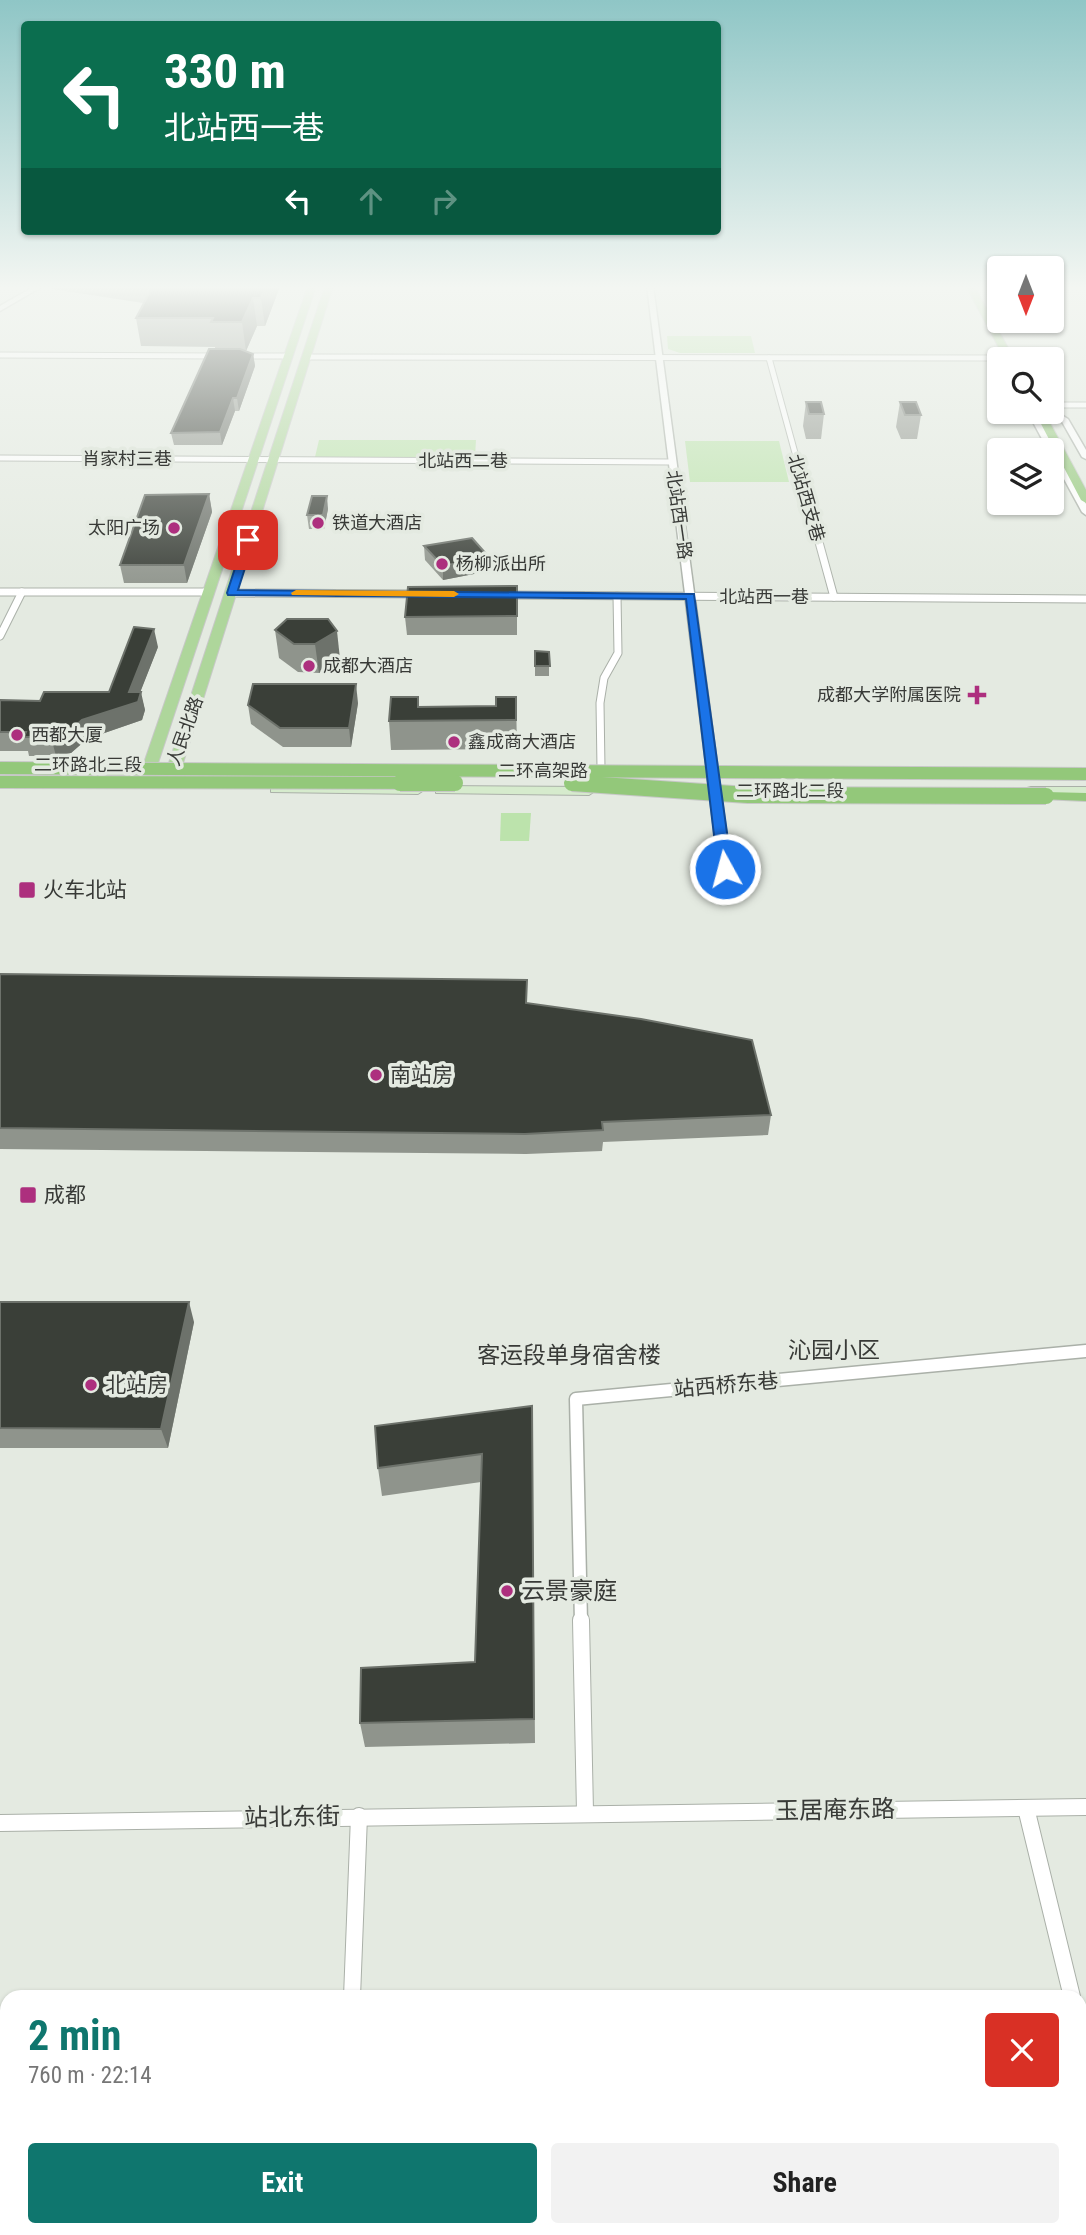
<!DOCTYPE html>
<html lang="en">
<head>
<meta charset="utf-8">
<style>
	:root { --surface:#fff; --page:#f2f2f2; --text:#222; --muted:#767676; --accent:#0f766e }
	body { margin:0; font-family:"Roboto Condensed","Noto Sans SC",sans-serif; background:var(--page); color:var(--text); height:100vh; display:flex; flex-direction:column; font-size:26px; white-space:nowrap }
	* { box-sizing:border-box; margin:0 }
	p { font-size:23px; color:var(--muted) }
	.icon { flex:none; width:38px; height:38px; fill:none; stroke:currentColor; stroke-width:2; stroke-linecap:round; stroke-linejoin:round }
	.map { position:relative; flex:1; overflow:hidden }
	.details { position:absolute; left:0px; top:1990px; width:1087px; height:247px; display:flex; flex-direction:column; background:var(--surface); border-radius:21px 21px 0 0; box-shadow:0 2px 5px #0004 }
	.details>* { flex:none }
	.hud { position:absolute; left:21px; top:21px; width:700px; height:214px; border-radius:7px; box-shadow:0 2px 5px #0004; background:#0b6e4f; color:#fff; overflow:hidden }
	.needle { width:46px; rotate:180deg }
	.buttons { position:absolute; left:987px; top:256px; display:grid; gap:14px }
	.buttons a { display:grid; place-items:center; width:77px; height:77px; border-radius:7px; background:var(--surface); box-shadow:0 2px 5px #0004; font-size:35px }
	.pin { position:absolute; display:grid; place-items:center; width:60px; height:60px; color:#fff; margin:-30px; border-radius:14px; box-shadow:0 4px 10px #0006 }
	.me { position:absolute; width:77px; margin:-38px; rotate:353deg; stroke-linejoin:round; filter:drop-shadow(0 0 5px #0008) }
	.turn { display:flex; align-items:center; gap:24px; height:147px; padding:0 28px; font-size:32px }
	.turn .icon { width:91px; height:91px; stroke-width:2.5 }
	.turn b { display:block; font-size:49px; line-height:60px }
	.lanes { display:flex; align-items:center; height:66px; padding:0 28px; background:#0003; justify-content:center; gap:35px; direction:ltr }
	.lanes .off { opacity:.35 }
	.round { display:grid; place-items:center; flex:none; width:74px; height:74px; border-radius:7px; background:var(--page) }
	.overview { display:flex; align-items:center; justify-content:space-between; height:119px; padding:0 28px }
	h1 { font-size:42px; font-weight:700; line-height:52px; color:var(--accent) }
	.button { display:flex; gap:14px; margin-top:auto; padding:14px 28px }
	.button a { flex:1; height:80px; border-radius:7px; background:var(--accent); color:#fff; font-size:28px; font-weight:700; line-height:80px; text-align:center }
	.button a+a { background:var(--page); color:var(--text) }
	.map>svg:first-child { display:block }
	.green { fill:#bce3ac }
	.lines { fill:none; stroke-linecap:round; stroke-linejoin:round }
	.minor-far3-casing { stroke:#aab0a8; stroke-width:7 }
	.minor-far2-casing { stroke:#aab0a8; stroke-width:9 }
	.minor-far1-casing { stroke:#aab0a8; stroke-width:15 }
	.minor-casing { stroke:#aab0a8; stroke-width:18 }
	.tertiary-casing { stroke:#aab0a8; stroke-width:3 }
	.secondary-casing { stroke:#aab0a8; stroke-width:2 }
	.primary-casing { stroke:#c7c8c7; stroke-width:2 }
	.trunk-casing { stroke:#c7c8c7; stroke-width:2 }
	.minor-far3 { stroke:#fff; stroke-width:5 }
	.minor-far2 { stroke:#fff; stroke-width:7 }
	.minor-far1 { stroke:#fff; stroke-width:12 }
	.minor { stroke:#fff; stroke-width:16 }
	.tertiary { fill:#fff; fill-rule:evenodd }
	.secondary { fill:#d6ebcd; fill-rule:evenodd }
	.primary { fill:#aed69b; fill-rule:evenodd }
	.trunk { fill:#93c87a; fill-rule:evenodd }
	.trunk-bridge-far1-casing { stroke:#c7c8c7; stroke-width:14; stroke-linecap:butt }
	.trunk-bridge-casing { stroke:#c7c8c7; stroke-width:18; stroke-linecap:butt }
	.trunk-bridge-far1 { stroke:#93c87a; stroke-width:12 }
	.trunk-bridge { stroke:#93c87a; stroke-width:16 }
	.wall { fill:#8f948c }
	.shaded-wall { fill:#6d726b }
	.building { fill:#3a3f38; stroke:#6d726b; stroke-width:2 }
	.route { fill:#1a73e8; stroke:#114b97; stroke-width:2 }
	.slow { fill:#f59e0b }
	.poi-dot { fill:#ad2f7e; stroke:#e4eae1; stroke-width:2.5 }
	.labels { text-anchor:middle; stroke-width:7; stroke-linejoin:round; paint-order:stroke }
	.far-street-label { font-size:18px; fill:#383a37; stroke:#e4eae1 }
	.far-poi-label { font-size:18px; fill:#383a37; stroke:#e4eae1; text-anchor:start }
	.poi-label { font-size:21px; fill:#383a37; stroke:#e4eae1; text-anchor:start }
	.street-label { font-size:21px; fill:#383a37; stroke:#e4eae1 }
	.neighbourhood-label { font-size:23px; fill:#383a37; stroke:#e4eae1 }
	.near-poi-label { font-size:24px; fill:#383a37; stroke:#e4eae1; text-anchor:start }
	.near-street-label { font-size:24px; fill:#383a37; stroke:#e4eae1 }
</style>
</head>
<body>
<div class="map">
<svg width="1086" height="2235" viewBox="0 0 1086 2235">
	<rect width="100%" height="100%" fill="#e4eae1"/>
	<g class="green">
		<polygon points="667,336 751,336 755,353 680,353 668,349"/>
		<polygon points="319,440 476,440 475,457 315,457"/>
		<polygon points="685,441 779,441 789,482 690,482"/>
		<polygon points="501,813 531,813 529,841 500,841"/>
	</g>
	<g class="lines">
		<defs>
			<g id="minor-far3">
				<polyline points="0,355 220,356"/>
				<polyline points="239,356 289,356"/>
				<polyline points="307,357 1010,358"/>
				<polyline points="769,358 809,504"/>
				<polyline points="1052,405 1086,405"/>
				<polyline points="0,458 671,462"/>
			</g>
			<g id="minor-far2">
				<polyline points="808,502 834,597"/>
				<polyline points="0,592 209,592"/>
				<polyline points="232,593 422,594"/>
				<polyline points="504,595 1086,599"/>
				<polyline points="0,636 22,592"/>
				<polyline points="601,768 600,703 604,678 618,653 617,596"/>
			</g>
			<polyline id="minor-far1" points="581,1622 576,1399 1086,1351"/>
			<g id="minor">
				<polyline points="581,1620 585,1812"/>
				<polyline points="1026,1808 1072,1997"/>
				<polyline points="0,1823 1086,1807"/>
				<polyline points="352,1997 359,1816"/>
				<polyline points="1080,2027 1086,2053"/>
				<polyline points="344,2230 344,2235"/>
			</g>
			<g id="tertiary">
				<polygon points="35,286 43,286 0,311 0,306"/>
				<polygon points="647,286 653,286 731,869 725,873 719,869"/>
				<polygon points="1052,409 1068,419 1086,450 1086,459 1082,457 1061,420 1045,411 1052,411"/>
				<polygon points="1027,411 1035,411 1086,504 1086,515 1082,512 1052,457 1052,450 1048,450"/>
			</g>
			<g id="secondary">
				<polygon points="275,785 418,786 424,790 418,794 271,792 271,786"/>
				<polygon points="440,786 589,787 595,791 589,795 436,793 436,787"/>
				<polygon points="1031,787 1086,787 1086,795 1027,794 1027,788"/>
			</g>
			<g id="primary">
				<polygon points="308,286 316,286 157,766 160,776 168,766 325,286 333,286 182,766 168,785 151,786 143,766"/>
				<polygon points="966,286 974,286 1014,359 1005,359"/>
			</g>
			<g id="trunk">
				<polygon points="1029,411 1040,411 1049,421 1086,490 1086,503 1081,500 1040,422"/>
				<polygon points="1046,792 1086,793 1086,801 1041,799 1041,793"/>
			</g>
		</defs>
		<use href="#minor-far3" class="minor-far3-casing"/>
		<use href="#minor-far2" class="minor-far2-casing"/>
		<use href="#minor-far1" class="minor-far1-casing"/>
		<use href="#minor" class="minor-casing"/>
		<use href="#tertiary" class="tertiary-casing"/>
		<use href="#secondary" class="secondary-casing"/>
		<use href="#primary" class="primary-casing"/>
		<use href="#trunk" class="trunk-casing"/>
		<use href="#minor-far3" class="minor-far3"/>
		<use href="#minor-far2" class="minor-far2"/>
		<use href="#minor-far1" class="minor-far1"/>
		<use href="#minor" class="minor"/>
		<use href="#tertiary" class="tertiary"/>
		<use href="#secondary" class="secondary"/>
		<use href="#primary" class="primary"/>
		<use href="#trunk" class="trunk"/>
		<defs>
			<g id="trunk-bridge-far1">
				<polyline points="0,768 1086,774"/>
				<polyline points="0,782 455,783"/>
				<polyline points="572,783 596,785"/>
			</g>
			<g id="trunk-bridge">
				<polyline points="400,783 455,783"/>
				<polyline points="572,783 748,795 1046,796"/>
			</g>
		</defs>
		<use href="#trunk-bridge-far1" class="trunk-bridge-far1-casing"/>
		<use href="#trunk-bridge" class="trunk-bridge-casing"/>
		<use href="#trunk-bridge-far1" class="trunk-bridge-far1"/>
		<use href="#trunk-bridge" class="trunk-bridge"/>
	</g>
	<g class="wall">
		<polygon points="51,286 279,286 279,289 265,326 257,326 246,351 244,351 253,354 255,366 239,411 235,411 222,445 174,445 171,433 215,349 215,347 141,346 136,318 143,303 52,289"/>
		<polygon points="806,402 824,414 821,439 806,439 803,426"/>
		<polygon points="900,402 921,415 917,439 901,439 896,427"/>
		<polygon points="209,494 212,512 187,583 124,583 120,565"/>
		<polygon points="328,509 324,529 309,529 307,515"/>
		<polygon points="424,546 489,571 443,580 425,560"/>
		<polygon points="517,586 517,635 407,635 405,617"/>
		<polygon points="287,619 340,659 319,673 298,672 279,658 275,630"/>
		<polygon points="158,647 140,692 145,710 142,720 87,739 71,753 56,756 29,756 28,751 0,751 0,700 40,701 109,692"/>
		<polygon points="535,651 549,652 549,676 535,676"/>
		<polygon points="418,697 419,707 496,706 516,697 517,749 391,750 389,721"/>
		<polygon points="358,703 351,747 283,747 251,724 248,705"/>
		<polygon points="0,974 527,1003 771,1115 768,1135 603,1142 602,1151 526,1154 0,1149"/>
		<polygon points="0,1302 194,1322 168,1448 0,1448"/>
		<polygon points="532,1406 535,1743 365,1747 360,1723 475,1662 481,1482 382,1496 378,1468"/>
	</g>
	<g class="shaded-wall">
		<polygon points="266,286 279,286 279,289 265,326 261,298"/>
		<polygon points="253,298 257,326 246,351 242,322"/>
		<polygon points="253,354 255,366 239,411 237,398"/>
		<polygon points="233,398 235,411 222,445 220,432"/>
		<polygon points="209,494 212,512 187,583 184,565"/>
		<polygon points="327,496 328,509 324,529 323,515"/>
		<polygon points="489,557 489,571 443,580 443,566"/>
		<polygon points="154,629 158,647 136,703 141,692 145,710 142,720 87,739 71,753 56,756 51,737 129,692"/>
		<polygon points="337,631 340,659 319,673 315,644"/>
		<polygon points="356,684 358,703 351,747 349,728"/>
		<polygon points="189,1302 194,1322 168,1448 161,1429"/>
	</g>
	<g class="building">
		<polygon points="153,286 266,286 261,298 253,298 242,322 211,322 213,318 136,318"/>
		<polygon points="209,349 240,349 253,354 237,398 233,398 220,432 171,433"/>
		<polygon points="806,402 821,402 824,414 809,414"/>
		<polygon points="900,402 916,402 921,415 905,415"/>
		<polygon points="209,494 184,565 120,565 145,495"/>
		<polygon points="312,496 327,496 323,515 307,515"/>
		<polygon points="472,538 489,557 443,566 424,546"/>
		<polygon points="517,586 517,616 405,617 408,587"/>
		<polygon points="287,619 328,619 337,631 315,644 294,644 275,630"/>
		<polygon points="134,627 154,629 129,692 141,692 138,702 82,720 66,734 51,737 24,737 26,732 0,732 0,700 40,701 44,692 109,692"/>
		<polygon points="535,651 549,652 550,666 535,666"/>
		<polygon points="253,684 356,684 349,728 280,728 248,705"/>
		<polygon points="391,697 418,697 418,707 496,706 496,697 516,697 516,720 389,721"/>
		<polygon points="0,974 527,980 526,1003 641,1019 752,1040 771,1115 602,1122 603,1130 525,1134 0,1128"/>
		<polygon points="0,1302 189,1302 161,1429 0,1428"/>
		<polygon points="532,1406 534,1719 360,1723 361,1668 475,1662 482,1454 378,1468 375,1426"/>
	</g>
	<linearGradient id="sky" x2="0" y2="1"><stop stop-color="#8fc6c6"/><stop offset="0.48" stop-color="#f3f6f2"/><stop offset="1" stop-color="#f3f6f2" stop-opacity="0"/></linearGradient>
	<rect width="1086" height="599" fill="url(#sky)"/>
	<polygon class="route" points="245,537 254,540 238,590 694,594 732,869 725,873 718,869 686,599 228,595 227,593"/>
	<polygon class="slow" points="296,590 454,591 459,594 454,597 292,595 291,593"/>
	<g class="poi-dot">
		<circle cx="318" cy="523" r="7"/>
		<circle cx="174" cy="528" r="7"/>
		<circle cx="442" cy="564" r="7"/>
		<circle cx="309" cy="666" r="7"/>
		<path d="M973.5 684.5h7v7h7v7h-7v7h-7v-7h-7v-7h7z"/>
		<circle cx="17" cy="735" r="7"/>
		<circle cx="454" cy="742" r="7"/>
		<rect x="18" y="881" width="18" height="18" rx="3.5"/>
		<circle cx="376" cy="1075" r="7"/>
		<rect x="19" y="1186" width="18" height="18" rx="3.5"/>
		<circle cx="91" cy="1385" r="7"/>
		<circle cx="507" cy="1591" r="7"/>
	</g>
	<g class="labels">
		<g class="far-street-label">
			<text x="127" y="465">肖家村三巷</text>
			<text x="463" y="467">北站西二巷</text>
			<text transform="translate(806 498) rotate(74)" y="6">北站西支巷</text>
			<text transform="translate(679 515) rotate(82)" y="6">北站西一路</text>
			<text x="764" y="603">北站西一巷</text>
			<text transform="translate(185 731) rotate(-70)" y="6">人民北路</text>
			<text x="88" y="771">二环路北三段</text>
			<text x="543" y="777">二环高架路</text>
			<text x="790" y="797">二环路北二段</text>
		</g>
		<g class="far-poi-label">
			<text x="332" y="529">铁道大酒店</text>
			<text x="160" y="534" text-anchor="end">太阳广场</text>
			<text x="456" y="570">杨柳派出所</text>
			<text x="323" y="672">成都大酒店</text>
			<text x="961" y="701" text-anchor="end">成都大学附属医院</text>
			<text x="31" y="741">西都大厦</text>
			<text x="468" y="748">鑫成商大酒店</text>
		</g>
		<g class="poi-label">
			<text x="43" y="897">火车北站</text>
			<text x="390" y="1082">南站房</text>
			<text x="44" y="1202">成都</text>
			<text x="105" y="1392">北站房</text>
		</g>
		<g class="street-label">
			<text transform="translate(726 1385) rotate(-5)" y="7">站西桥东巷</text>
		</g>
		<g class="neighbourhood-label">
			<text x="834" y="1358">沁园小区</text>
			<text x="569" y="1363">客运段单身宿舍楼</text>
		</g>
		<g class="near-poi-label">
			<text x="521" y="1599">云景豪庭</text>
		</g>
		<g class="near-street-label">
			<text transform="translate(835 1810) rotate(-1)" y="8">玉居庵东路</text>
			<text transform="translate(292 1817) rotate(-1)" y="8">站北东街</text>
		</g>
	</g>
</svg>
<div class="buttons">
<a><svg class="needle" viewBox="-14 -14 28 28"><path d="M0-13l5 13h-10z" fill="#e53935"/><path d="M0 13l5-13h-10z" fill="#767676"/></svg></a>
<a><svg class="icon" aria-label="search" viewBox="0 0 24 24"><circle cx="10" cy="10" r="6"/><path d="M15 15l6 6"/></svg></a>
<a><svg class="icon" aria-label="layers" viewBox="0 0 24 24"><path d="M12 4l9 5-9 5-9-5zM3 14l9 5 9-5"/></svg></a>
</div>
<div class="pin" style="left:248px;top:540px;background:#d93025"><svg class="icon" aria-label="arrive" viewBox="0 0 24 24"><path d="M6 21V4h12l-3 4 3 4H6"/></svg></div>
<svg class="me" style="left:725px;top:869px" viewBox="-20 -20 40 40"><circle r="17" fill="#1a73e8" stroke="#fff" stroke-width="3"/><path d="M0-11L8 9 0 5-8 9z" fill="#fff"/></svg>
<div class="hud">
<div class="turn"><svg class="icon" aria-label="left" viewBox="0 0 24 24"><path d="M17 20v-9H6M10 6l-5 5 5 5"/></svg><div><b>330 m</b>北站西一巷</div></div>
<div class="lanes"><svg class="icon" aria-label="left" viewBox="0 0 24 24"><path d="M17 20v-9H6M10 6l-5 5 5 5"/></svg><svg class="icon off" aria-label="ahead" viewBox="0 0 24 24"><path d="M12 20V5M6 11l6-6 6 6"/></svg><svg class="icon off" aria-label="right" viewBox="0 0 24 24"><path d="M7 20v-9h11M14 6l5 5-5 5"/></svg></div>
</div>
<section class="details">
<div class="overview"><div><h1>2 min</h1><p>760 m · 22:14</p></div><a class="round" style="background:#d93025;color:#fff"><svg class="icon" aria-label="close" viewBox="0 0 24 24"><path d="M6 6l12 12M18 6L6 18"/></svg></a></div>
<div class="button"><a>Exit</a><a>Share</a></div>
</section>
</div>
</body>
</html>
